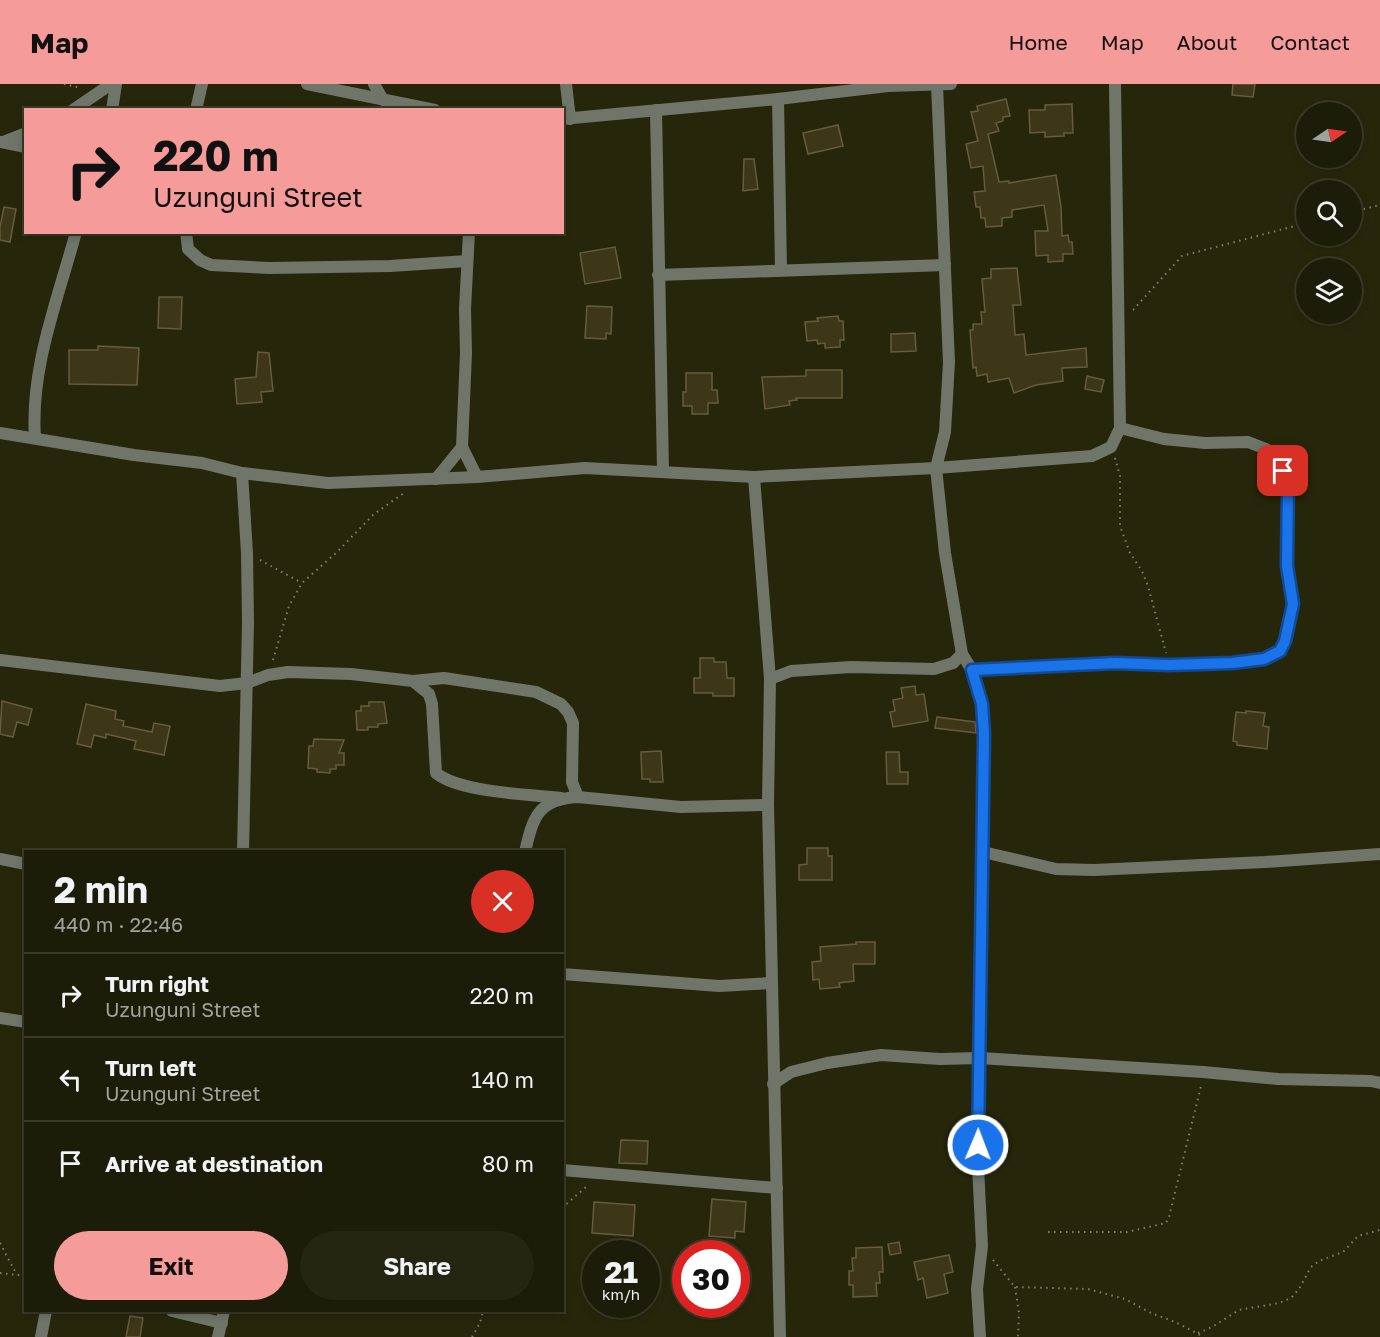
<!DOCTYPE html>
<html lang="en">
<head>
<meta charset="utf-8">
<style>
	:root { --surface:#1c1d08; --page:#252612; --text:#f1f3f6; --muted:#a0a29c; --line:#3a3b29; --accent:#f59b99 }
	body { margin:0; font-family:"Golos Text",sans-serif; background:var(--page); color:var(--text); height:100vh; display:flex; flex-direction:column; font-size:22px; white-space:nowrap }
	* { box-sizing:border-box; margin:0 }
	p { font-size:20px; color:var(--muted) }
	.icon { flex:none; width:33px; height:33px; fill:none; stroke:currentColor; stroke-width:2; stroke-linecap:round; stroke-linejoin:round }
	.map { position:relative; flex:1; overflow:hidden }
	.panel { position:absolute; left:24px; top:766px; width:540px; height:462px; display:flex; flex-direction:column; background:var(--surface); border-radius:0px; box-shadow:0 3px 9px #0003,0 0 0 2px var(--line) }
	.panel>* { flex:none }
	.banner { position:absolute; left:24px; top:24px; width:540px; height:126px; border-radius:0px; box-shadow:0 3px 9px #0003,0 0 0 2px var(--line); background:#f59b99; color:#111; overflow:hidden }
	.needle { width:39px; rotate:77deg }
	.buttons { position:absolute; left:1296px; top:18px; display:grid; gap:12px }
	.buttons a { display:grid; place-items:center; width:66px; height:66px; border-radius:50%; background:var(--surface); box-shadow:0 3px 9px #0003,0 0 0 2px var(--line); font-size:30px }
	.speed { position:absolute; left:582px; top:1156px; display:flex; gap:12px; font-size:30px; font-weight:700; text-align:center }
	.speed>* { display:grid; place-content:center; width:78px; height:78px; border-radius:50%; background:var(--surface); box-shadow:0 3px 9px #0003,0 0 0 2px var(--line); line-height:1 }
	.speed small { font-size:15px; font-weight:400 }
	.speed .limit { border:9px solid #d22; background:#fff; color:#111 }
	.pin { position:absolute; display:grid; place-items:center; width:51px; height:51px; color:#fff; margin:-26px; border-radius:12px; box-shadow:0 3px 9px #0006 }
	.me { position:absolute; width:66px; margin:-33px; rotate:1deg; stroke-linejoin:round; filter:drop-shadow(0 0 4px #0008) }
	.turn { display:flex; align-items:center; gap:21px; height:126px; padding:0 30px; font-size:27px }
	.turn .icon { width:78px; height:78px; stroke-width:2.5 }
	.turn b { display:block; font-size:42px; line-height:51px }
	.round { display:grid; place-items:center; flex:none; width:63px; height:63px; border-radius:32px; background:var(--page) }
	.overview { display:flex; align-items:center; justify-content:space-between; height:102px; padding:0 30px }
	h1 { font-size:36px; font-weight:700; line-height:45px }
	.cta { display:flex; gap:12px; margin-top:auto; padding:12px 30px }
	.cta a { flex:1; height:69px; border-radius:36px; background:var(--accent); color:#111; font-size:24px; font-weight:700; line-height:69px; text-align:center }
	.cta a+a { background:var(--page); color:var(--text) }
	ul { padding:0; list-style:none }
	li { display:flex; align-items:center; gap:18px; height:84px; padding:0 30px; border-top:2px solid var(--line) }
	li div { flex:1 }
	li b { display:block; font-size:22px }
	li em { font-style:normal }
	header { display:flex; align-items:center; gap:36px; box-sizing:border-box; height:84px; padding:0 30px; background:var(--accent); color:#111 }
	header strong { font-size:28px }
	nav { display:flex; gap:33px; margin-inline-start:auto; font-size:21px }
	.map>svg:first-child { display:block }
	.building { fill:#3e3619; stroke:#655c3e; stroke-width:1.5 }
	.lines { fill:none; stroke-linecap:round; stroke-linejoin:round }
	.path { stroke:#7f8169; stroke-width:2; stroke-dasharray:1.5 4.5; stroke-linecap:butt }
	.minor { stroke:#6f7669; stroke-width:12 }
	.route-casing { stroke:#114b97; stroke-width:15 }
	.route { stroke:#1a73e8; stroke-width:10 }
</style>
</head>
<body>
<header>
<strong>Map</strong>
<nav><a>Home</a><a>Map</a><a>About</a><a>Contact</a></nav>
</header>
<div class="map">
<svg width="1380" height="1253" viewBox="0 0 1380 1253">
	<rect width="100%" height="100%" fill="#26270a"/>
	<g class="building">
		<polygon points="1233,0 1255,0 1253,13 1232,11"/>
		<polygon points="1006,15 1010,32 1003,33 1003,37 996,39 999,47 988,50 999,98 1009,97 1009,99 1056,91 1061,123 1062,152 1068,151 1069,158 1072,158 1073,170 1063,170 1063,177 1048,178 1048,171 1036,172 1035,147 1048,147 1044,121 1012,126 1012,133 1002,134 1002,142 986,143 985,134 981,134 980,123 976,123 974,108 985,107 983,82 971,84 966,60 978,57 971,28 978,27 977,22"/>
		<polygon points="1072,20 1073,49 1064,49 1064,52 1045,53 1045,48 1030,49 1029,26 1045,26 1045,21"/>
		<polygon points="838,41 843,62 808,70 803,49"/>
		<polygon points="744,75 754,75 758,105 743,107"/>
		<polygon points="4,123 16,125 10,158 0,156 0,143"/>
		<polygon points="615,163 621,194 585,200 580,169"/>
		<polygon points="1017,184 1021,221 1013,221 1015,251 1024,250 1026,271 1086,264 1087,283 1062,284 1063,297 1036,301 1014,309 1009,294 988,298 987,290 977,292 976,283 973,284 970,246 973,246 973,240 982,240 981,228 985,228 982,195 991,194 991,185"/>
		<polygon points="159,213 182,213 181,245 158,244"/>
		<polygon points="587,222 612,223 611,250 606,249 606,255 585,254"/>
		<polygon points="838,232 839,237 843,237 844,256 840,256 840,263 825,264 825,259 818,260 817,256 807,257 805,238 818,237 817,234"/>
		<polygon points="915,249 916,267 891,268 891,250"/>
		<polygon points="98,262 139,264 137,301 69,300 69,266 98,266"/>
		<polygon points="258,268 269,269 273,307 261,308 262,318 237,320 235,295 256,293"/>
		<polygon points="806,286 842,286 842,314 796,314 797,316 789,317 790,321 765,325 762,293 806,292"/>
		<polygon points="686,289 712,289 712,306 717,306 718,319 708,319 708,330 692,330 692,322 683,322 683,308 686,308"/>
		<polygon points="1087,292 1104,296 1101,308 1085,305"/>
		<polygon points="700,574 714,574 714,578 726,578 727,594 734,594 734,612 713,612 713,609 694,609 694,594 700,594"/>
		<polygon points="915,602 916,611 924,610 928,637 893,643 890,628 895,627 893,616 903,614 901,604"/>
		<polygon points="2,617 32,625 28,641 17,638 13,653 0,650"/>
		<polygon points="369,618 384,618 387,639 378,640 378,643 368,643 368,646 357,646 356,627 361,627 361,622 369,622"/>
		<polygon points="86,620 116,627 115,635 124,637 123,642 152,648 154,639 170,642 164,671 134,665 136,657 106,650 106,654 94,651 91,663 77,660"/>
		<polygon points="1246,627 1265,629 1263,642 1269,643 1267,665 1237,661 1237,658 1233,657 1236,628 1246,629"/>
		<polygon points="937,633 975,638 976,649 935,644"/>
		<polygon points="314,655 344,656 339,669 344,669 344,681 336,681 336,685 330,685 330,689 317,688 317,685 308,684 309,662 313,662"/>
		<polygon points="661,667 663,698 650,698 650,695 642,695 641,668"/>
		<polygon points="886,668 899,668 900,688 908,688 908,700 887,700"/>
		<polygon points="807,764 828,764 828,772 832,772 832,796 799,796 799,781 807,780"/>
		<polygon points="856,858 875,858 875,880 853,880 854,897 839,899 840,903 820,905 819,895 813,896 812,878 821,877 820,863 856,860"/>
		<polygon points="621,1056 648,1057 647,1080 619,1079"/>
		<polygon points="712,1115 746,1118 744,1148 735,1147 735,1154 709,1152"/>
		<polygon points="594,1118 635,1121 633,1152 592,1149"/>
		<polygon points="899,1158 901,1169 890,1171 888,1160"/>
		<polygon points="882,1163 883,1188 879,1188 880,1199 876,1199 877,1212 853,1213 853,1201 849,1201 849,1187 853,1187 852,1174 856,1174 856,1164"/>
		<polygon points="949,1171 953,1188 944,1190 948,1209 927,1214 923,1194 918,1196 914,1178"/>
		<polygon points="130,1232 143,1234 140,1253 126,1253"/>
	</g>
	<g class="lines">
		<g class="path">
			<polyline points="64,0 81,4"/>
			<polyline points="1352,128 1380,121"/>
			<polyline points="1133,226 1182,172 1306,139"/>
			<polyline points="1115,374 1120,392 1120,442 1130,469 1142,487 1148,502 1166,569"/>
			<polyline points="260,476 302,499"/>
			<polyline points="273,576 289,522 302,499 336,469 374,430 404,409"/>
			<polyline points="562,1124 587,1102"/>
			<polyline points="1048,1148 1127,1148 1166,1139 1169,1133 1201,1002"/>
			<polyline points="0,1159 17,1191"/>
			<polyline points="993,1176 1015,1203 1088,1205 1125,1215 1151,1229 1175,1238 1204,1253"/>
			<polyline points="0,1189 26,1192"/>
			<polyline points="1015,1203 1019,1229 1018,1253"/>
			<polyline points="1198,1249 1212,1243 1239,1226 1279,1219 1291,1214 1299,1205 1311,1183 1319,1177 1343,1168 1358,1152 1380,1146"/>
			<polyline points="472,1253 480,1239 483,1227"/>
		</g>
		<g class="minor">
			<polyline points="307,0 435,26"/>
			<polyline points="374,0 383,16"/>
			<polyline points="566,0 570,35"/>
			<polyline points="937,1 949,278 945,348 936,384 945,469 962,570 972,586 982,620 984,651 978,1083 982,1162 977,1205 980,1253"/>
			<polyline points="778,15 781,186"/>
			<polyline points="73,26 111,0"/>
			<polyline points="112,26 116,0"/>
			<polyline points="196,26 202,0"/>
			<polyline points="656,26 663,387"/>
			<polyline points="562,35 778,15 888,2 951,0"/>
			<polyline points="0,58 26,63"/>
			<polyline points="3,58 26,49"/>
			<polyline points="186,148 188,165 200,176 211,181 270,184 390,182 467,177"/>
			<polyline points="469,148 465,225 466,269 462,363 477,393"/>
			<polyline points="658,191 945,181"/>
			<polyline points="0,349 134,371 202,379 242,389 328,399 477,393 585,384 754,393 936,384 1092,372 1111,363 1120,344 1115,0"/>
			<path d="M35,354c-5,-70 23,-139 41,-206"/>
			<polyline points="242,389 247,469 248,539 243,768"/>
			<polyline points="754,393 770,595 768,721 780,1253"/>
			<polyline points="436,395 462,363"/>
			<polyline points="0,576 220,602 247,599 268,591 288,588 351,590 413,597 444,594 536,608 561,620 568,628 573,639 572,698 578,713"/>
			<polyline points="972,586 1115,579 1169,581 1232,579 1264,575 1280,567 1285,557 1293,520 1287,481 1288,398 1277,375 1266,365 1248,358 1205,359 1164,355 1120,344"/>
			<polyline points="770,595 791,587 851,583 934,585 953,579 962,570"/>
			<path d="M413,597l16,13 3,10 4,69c25,20 92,21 125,25"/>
			<path d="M525,768c8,-35 13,-53 53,-55l103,10 87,-2"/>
			<polyline points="983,768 1056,785 1094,786 1265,778 1380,770"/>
			<polyline points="0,775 26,780"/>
			<polyline points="562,890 719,902 772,899"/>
			<polyline points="0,934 26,938"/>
			<polyline points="773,1000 791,988 827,979 881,971 940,975 980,974 1203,988 1278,995 1371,997 1380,999"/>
			<polyline points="562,1086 777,1104"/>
			<polyline points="172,1227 222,1239"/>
			<polyline points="41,1253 46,1227"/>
			<polyline points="218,1253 224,1227"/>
		</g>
	</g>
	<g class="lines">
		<defs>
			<polyline id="route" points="978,1061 984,651 982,620 972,586 1115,579 1169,581 1232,579 1264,575 1280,567 1285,557 1293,520 1287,482 1288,398 1283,387"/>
		</defs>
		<use href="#route" class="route-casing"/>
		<use href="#route" class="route"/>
	</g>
</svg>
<div class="buttons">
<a><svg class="needle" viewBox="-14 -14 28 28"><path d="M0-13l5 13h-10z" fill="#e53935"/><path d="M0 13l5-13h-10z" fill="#a0a29c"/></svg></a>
<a><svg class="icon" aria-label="search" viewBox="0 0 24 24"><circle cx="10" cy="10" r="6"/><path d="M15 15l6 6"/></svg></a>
<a><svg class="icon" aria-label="layers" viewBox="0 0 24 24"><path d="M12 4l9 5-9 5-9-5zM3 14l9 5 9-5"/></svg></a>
</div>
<div class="speed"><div>21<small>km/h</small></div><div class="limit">30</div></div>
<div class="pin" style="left:1283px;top:387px;background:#d93025"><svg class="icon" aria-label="arrive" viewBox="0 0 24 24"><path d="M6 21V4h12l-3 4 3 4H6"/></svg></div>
<svg class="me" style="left:978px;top:1061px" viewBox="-20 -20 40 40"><circle r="17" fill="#1a73e8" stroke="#fff" stroke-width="3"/><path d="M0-11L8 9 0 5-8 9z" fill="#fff"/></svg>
<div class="banner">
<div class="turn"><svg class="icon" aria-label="right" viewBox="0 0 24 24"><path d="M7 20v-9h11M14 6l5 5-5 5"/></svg><div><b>220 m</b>Uzunguni Street</div></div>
</div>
<section class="panel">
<div class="overview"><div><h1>2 min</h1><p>440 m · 22:46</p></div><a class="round" style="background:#d93025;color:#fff"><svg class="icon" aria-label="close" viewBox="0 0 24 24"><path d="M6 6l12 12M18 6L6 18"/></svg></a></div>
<ul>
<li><svg class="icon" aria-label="right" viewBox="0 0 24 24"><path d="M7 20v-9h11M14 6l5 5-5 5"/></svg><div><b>Turn right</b><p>Uzunguni Street</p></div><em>220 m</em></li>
<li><svg class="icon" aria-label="left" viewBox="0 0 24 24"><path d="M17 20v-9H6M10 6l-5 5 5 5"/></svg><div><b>Turn left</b><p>Uzunguni Street</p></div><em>140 m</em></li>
<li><svg class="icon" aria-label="arrive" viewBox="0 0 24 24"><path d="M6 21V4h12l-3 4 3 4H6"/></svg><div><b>Arrive at destination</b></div><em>80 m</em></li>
</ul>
<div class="cta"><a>Exit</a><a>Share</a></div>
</section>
</div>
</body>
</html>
